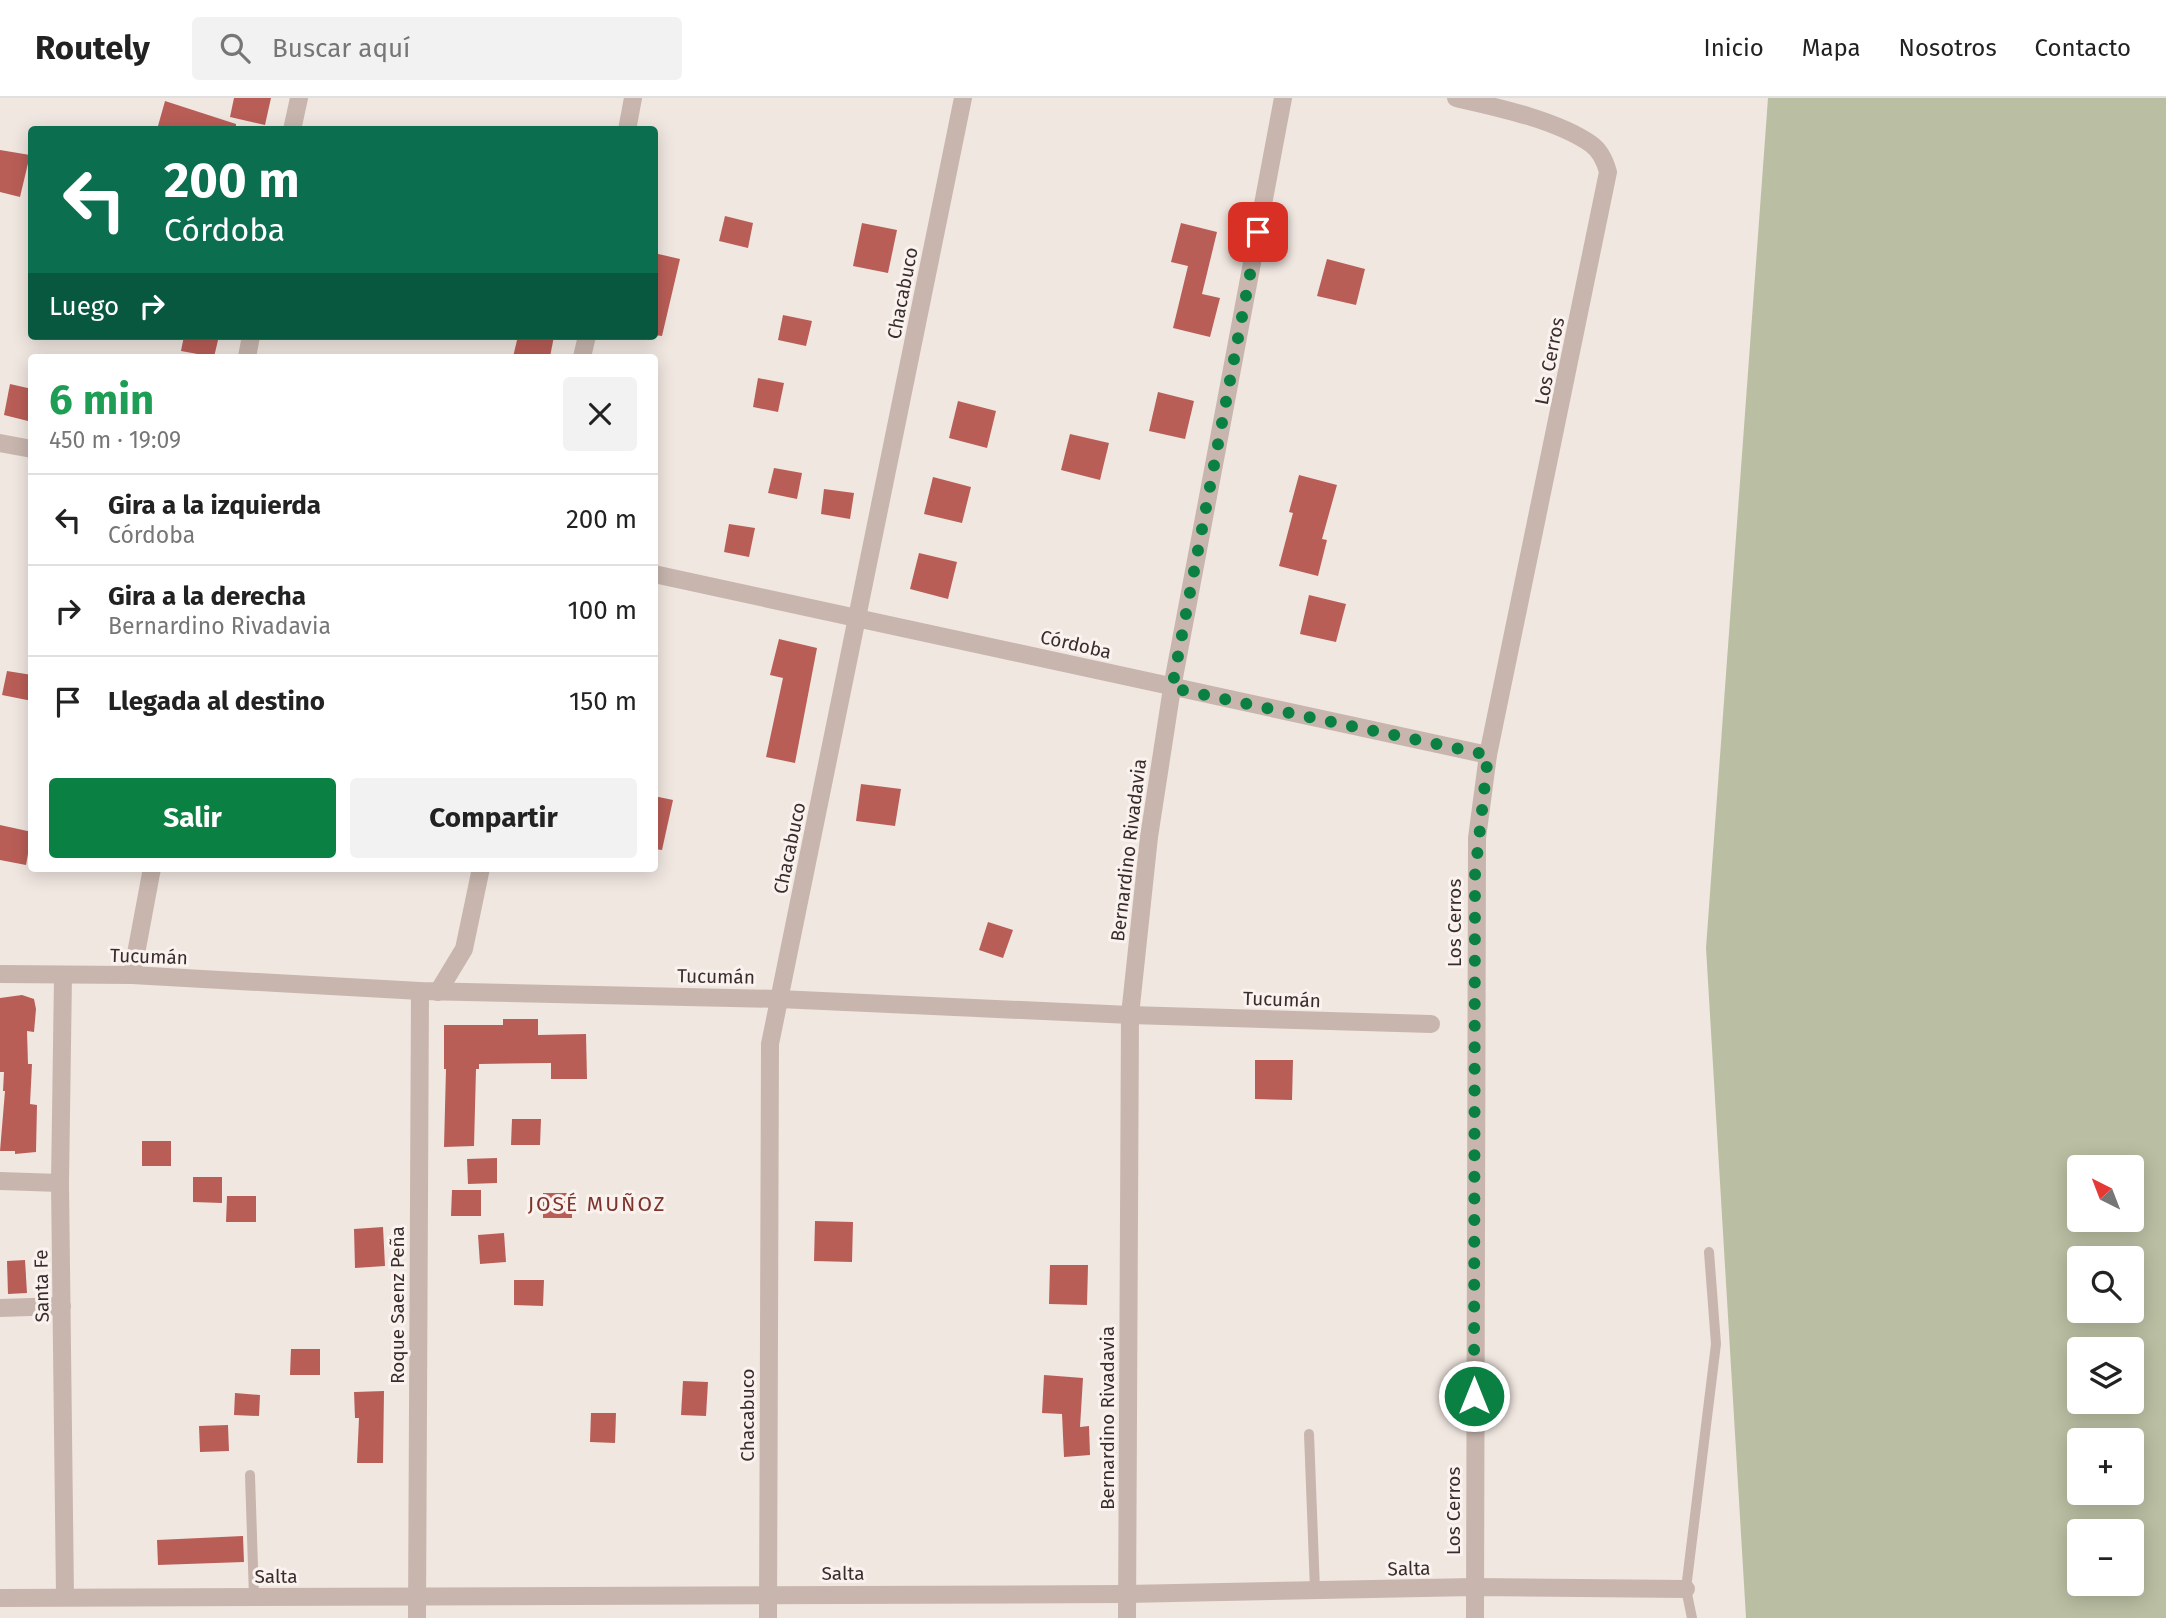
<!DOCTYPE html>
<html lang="es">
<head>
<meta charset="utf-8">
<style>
	:root { --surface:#fff; --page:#f2f2f2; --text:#222; --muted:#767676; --line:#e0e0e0; --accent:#0b8043 }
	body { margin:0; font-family:"Fira Sans",sans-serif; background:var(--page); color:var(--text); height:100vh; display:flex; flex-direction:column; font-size:26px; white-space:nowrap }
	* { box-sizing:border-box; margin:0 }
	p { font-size:23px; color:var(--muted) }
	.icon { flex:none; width:38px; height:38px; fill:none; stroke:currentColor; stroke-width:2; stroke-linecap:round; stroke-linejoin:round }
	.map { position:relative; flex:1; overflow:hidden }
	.sheet { position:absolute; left:28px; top:256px; width:630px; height:518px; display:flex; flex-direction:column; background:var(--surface); border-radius:7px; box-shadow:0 4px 18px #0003 }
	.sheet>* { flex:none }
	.top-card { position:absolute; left:28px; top:28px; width:630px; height:214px; border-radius:7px; box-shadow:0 4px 18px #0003; background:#0b6e4f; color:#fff; overflow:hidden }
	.needle { width:46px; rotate:318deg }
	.tools { position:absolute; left:2067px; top:1057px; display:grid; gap:14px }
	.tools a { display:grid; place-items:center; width:77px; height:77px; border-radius:7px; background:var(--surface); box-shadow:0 4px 18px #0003; font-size:35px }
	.pin { position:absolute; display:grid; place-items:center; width:60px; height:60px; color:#fff; margin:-30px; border-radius:14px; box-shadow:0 4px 10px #0006 }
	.me { position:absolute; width:77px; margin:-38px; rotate:0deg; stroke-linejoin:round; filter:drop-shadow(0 0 5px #0008) }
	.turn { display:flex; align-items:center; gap:24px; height:147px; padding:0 21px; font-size:32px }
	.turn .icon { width:91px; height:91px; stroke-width:2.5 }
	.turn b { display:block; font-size:49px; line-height:60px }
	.then { display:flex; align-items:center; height:66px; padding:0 21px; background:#0003; gap:14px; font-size:26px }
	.round { display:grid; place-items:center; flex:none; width:74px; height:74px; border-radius:7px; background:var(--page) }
	.overview { display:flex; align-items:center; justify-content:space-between; height:119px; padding:0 21px }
	h1 { font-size:42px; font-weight:700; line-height:52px; color:#1e9e55 }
	.action { display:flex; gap:14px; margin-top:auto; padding:14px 21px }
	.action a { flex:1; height:80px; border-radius:7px; background:var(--accent); color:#fff; font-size:28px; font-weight:700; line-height:80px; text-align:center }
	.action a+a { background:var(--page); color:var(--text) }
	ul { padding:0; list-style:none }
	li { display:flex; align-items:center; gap:21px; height:91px; padding:0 21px; border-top:2px solid var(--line) }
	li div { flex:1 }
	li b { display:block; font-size:26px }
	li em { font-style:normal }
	header { display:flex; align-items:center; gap:42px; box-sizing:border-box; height:98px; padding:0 35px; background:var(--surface); border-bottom:2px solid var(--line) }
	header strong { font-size:33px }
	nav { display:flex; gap:38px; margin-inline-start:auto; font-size:24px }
	.search { width:490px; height:63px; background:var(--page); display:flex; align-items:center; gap:18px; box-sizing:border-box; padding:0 24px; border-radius:7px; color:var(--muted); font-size:26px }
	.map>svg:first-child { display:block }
	.green { fill:#babfa3; fill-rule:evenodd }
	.building { fill:#b95e57 }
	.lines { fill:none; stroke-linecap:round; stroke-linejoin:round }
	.lane { stroke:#c8b6ae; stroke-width:10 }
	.street { stroke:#c8b6ae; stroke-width:18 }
	.route { stroke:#0b8043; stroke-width:12; stroke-dasharray:0 21.6 }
	.labels { text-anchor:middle; stroke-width:6; stroke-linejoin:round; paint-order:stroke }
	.street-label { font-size:19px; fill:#382d2c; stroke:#f9f2ee }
	.neighbourhood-label { font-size:21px; letter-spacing:2px; fill:#7e332d; stroke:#f9f2ee }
</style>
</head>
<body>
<header>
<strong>Routely</strong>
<div class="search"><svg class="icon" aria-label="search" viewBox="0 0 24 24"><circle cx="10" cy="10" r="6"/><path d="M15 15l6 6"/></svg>Buscar aquí</div>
<nav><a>Inicio</a><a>Mapa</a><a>Nosotros</a><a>Contacto</a></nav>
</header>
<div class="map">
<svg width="2166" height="1520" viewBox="0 0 2166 1520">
	<rect width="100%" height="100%" fill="#f1e7e1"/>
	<path class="green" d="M1768,0h398v1520h-420l-40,-670zM2079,1069h53v53h-53zM2079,1160h53v53h-53zM2079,1251h53v53h-53zM2079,1342h53v53h-53zM2079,1433h53v53h-53z"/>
	<g class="building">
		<polygon points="234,0 271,0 265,27 230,19"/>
		<polygon points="165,3 236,26 236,32 171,32 158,28"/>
		<polygon points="0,52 30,57 20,99 0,94"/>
		<polygon points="725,118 753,125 748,150 719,143"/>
		<polygon points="862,125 897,132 888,175 853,168"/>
		<polygon points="1181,125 1217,134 1202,196 1220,200 1210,239 1173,230 1188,168 1171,164"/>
		<polygon points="654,155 680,161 662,238 654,237"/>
		<polygon points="1327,161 1365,171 1356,207 1317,198"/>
		<polygon points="783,217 812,223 806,248 778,242"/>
		<polygon points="184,238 219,238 214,259 181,253"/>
		<polygon points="518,238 554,238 550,259 513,259"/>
		<polygon points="758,280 784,285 778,314 753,309"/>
		<polygon points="10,286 32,291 32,324 4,317"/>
		<polygon points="1158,294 1194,303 1185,341 1149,333"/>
		<polygon points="958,303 996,313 987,350 949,340"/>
		<polygon points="1070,336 1109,345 1100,382 1061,372"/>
		<polygon points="774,370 802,375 797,401 768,395"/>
		<polygon points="1299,377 1337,387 1322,441 1327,442 1318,478 1279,468 1293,415 1289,414"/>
		<polygon points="933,379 971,389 962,425 924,416"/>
		<polygon points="824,391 854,395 850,421 821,416"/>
		<polygon points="729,426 755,430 749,459 724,454"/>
		<polygon points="919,455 957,464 948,501 910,491"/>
		<polygon points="1309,497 1346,506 1336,544 1300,536"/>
		<polygon points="779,541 817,550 795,665 766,659 783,580 770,577"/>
		<polygon points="7,573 32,577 32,603 2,597"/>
		<polygon points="861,686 901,691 895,728 856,723"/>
		<polygon points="654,698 673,702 662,752 654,751"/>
		<polygon points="0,727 32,734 26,767 0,762"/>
		<polygon points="988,824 1013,832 1003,860 979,852"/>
		<polygon points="22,897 34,901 36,911 34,934 27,933 28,966 32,966 30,1006 37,1007 36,1054 15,1056 15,1053 0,1053 5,993 3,993 4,974 0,974 0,900"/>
		<polygon points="503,921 538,921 538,937 586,936 587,981 551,981 551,965 479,966 479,971 476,971 474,1048 444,1049 446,971 444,971 444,927 503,927"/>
		<polygon points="1255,962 1293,962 1292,1002 1255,1001"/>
		<polygon points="512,1021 541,1021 540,1047 511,1047"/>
		<rect x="142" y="1043" width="29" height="25"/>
		<polygon points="497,1060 497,1085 468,1086 467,1061"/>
		<polygon points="193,1079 222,1079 222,1105 193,1104"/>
		<polygon points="452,1092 481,1092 481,1118 451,1118"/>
		<rect x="543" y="1095" width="29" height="25"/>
		<polygon points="227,1098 256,1098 256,1124 226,1124"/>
		<polygon points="815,1123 853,1124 852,1164 814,1163"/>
		<polygon points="383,1129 385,1168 355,1170 354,1131"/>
		<polygon points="504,1135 506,1164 480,1166 478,1137"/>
		<polygon points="25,1162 27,1195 8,1196 7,1163"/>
		<polygon points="1050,1167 1088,1167 1087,1207 1049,1206"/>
		<polygon points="514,1182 544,1182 543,1208 514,1207"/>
		<polygon points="291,1251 320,1251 320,1277 290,1277"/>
		<polygon points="1044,1277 1083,1280 1080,1329 1089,1328 1090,1357 1064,1359 1062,1316 1042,1315"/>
		<polygon points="683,1283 708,1284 706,1318 681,1317"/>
		<polygon points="384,1293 383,1365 357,1365 359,1320 355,1320 354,1294"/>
		<polygon points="235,1295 260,1297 259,1318 234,1317"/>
		<polygon points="591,1315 616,1315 615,1345 590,1344"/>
		<polygon points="228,1327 229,1353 200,1354 199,1328"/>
		<polygon points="243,1438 244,1464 158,1467 157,1442"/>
	</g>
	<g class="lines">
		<g class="lane">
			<polyline points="1309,1336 1315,1492"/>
			<polyline points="250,1377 254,1499"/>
			<polyline points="1692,1520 1686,1491 1716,1246 1709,1154"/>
		</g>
		<g class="street">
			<path d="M1456,0c40,9 101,22 135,46 10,7 14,17 17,28l-120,583 -11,83 -2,780"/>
			<polyline points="292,32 299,0"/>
			<polyline points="627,32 633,0"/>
			<polyline points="247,259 251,238"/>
			<polyline points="582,259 587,238"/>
			<polyline points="0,345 32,351"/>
			<polyline points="654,476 1488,657"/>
			<polyline points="0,876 132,877 420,893 779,901 1130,917 1431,926"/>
			<polyline points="132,877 152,770"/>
			<polyline points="63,878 60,1085 65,1498"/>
			<polyline points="438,894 464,851 481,770"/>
			<polyline points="0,1083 60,1085"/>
			<polyline points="0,1210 62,1208"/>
			<polyline points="0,1500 1126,1496 1474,1489 1686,1491"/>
			<polyline points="417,1520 420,893"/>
			<polyline points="768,1520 770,946 963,0"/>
			<polyline points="1127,1520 1130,917 1149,739 1172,590 1283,0"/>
		</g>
	</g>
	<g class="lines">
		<polyline class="route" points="1258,134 1172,590 1488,657 1475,777 1474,1298"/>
	</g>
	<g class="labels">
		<g class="street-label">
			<text transform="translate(902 195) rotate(-79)" y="7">Chacabuco</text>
			<text transform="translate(1549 263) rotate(-79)" y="7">Los Cerros</text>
			<text transform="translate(1076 546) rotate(13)" y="7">Córdoba</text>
			<text transform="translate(789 750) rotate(-78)" y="7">Chacabuco</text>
			<text transform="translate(1128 752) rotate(-83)" y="7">Bernardino Rivadavia</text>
			<text transform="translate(1454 825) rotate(-90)" y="7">Los Cerros</text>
			<text transform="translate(149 858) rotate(2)" y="7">Tucumán</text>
			<text transform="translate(716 878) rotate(1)" y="7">Tucumán</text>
			<text transform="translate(1282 901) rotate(2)" y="7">Tucumán</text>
			<text transform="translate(41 1188) rotate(-91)" y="7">Santa Fe</text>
			<text transform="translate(397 1207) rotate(-90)" y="7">Roque Saenz Peña</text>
			<text transform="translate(747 1317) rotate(-90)" y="7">Chacabuco</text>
			<text transform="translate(1107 1320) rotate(-90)" y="7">Bernardino Rivadavia</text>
			<text transform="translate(1453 1413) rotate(-90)" y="7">Los Cerros</text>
			<text transform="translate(1409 1470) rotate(-1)" y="7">Salta</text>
			<text x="843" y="1482">Salta</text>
			<text x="276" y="1485">Salta</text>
		</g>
		<g class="neighbourhood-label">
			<text x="597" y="1113">JOSÉ MUÑOZ</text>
		</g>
	</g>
</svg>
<div class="tools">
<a><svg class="needle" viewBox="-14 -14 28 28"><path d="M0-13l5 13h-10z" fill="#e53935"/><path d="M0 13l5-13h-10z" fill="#767676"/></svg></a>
<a><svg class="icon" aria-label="search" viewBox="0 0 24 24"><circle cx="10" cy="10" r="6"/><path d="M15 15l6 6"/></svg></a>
<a><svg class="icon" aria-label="layers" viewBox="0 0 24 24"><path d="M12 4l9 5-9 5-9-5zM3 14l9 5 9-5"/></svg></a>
<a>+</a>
<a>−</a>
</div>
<div class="pin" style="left:1258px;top:134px;background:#d93025"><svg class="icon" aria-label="arrive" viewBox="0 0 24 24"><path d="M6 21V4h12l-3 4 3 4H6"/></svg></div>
<svg class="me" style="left:1474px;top:1298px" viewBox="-20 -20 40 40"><circle r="17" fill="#0b8043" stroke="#fff" stroke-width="3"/><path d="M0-11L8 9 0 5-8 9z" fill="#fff"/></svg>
<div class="top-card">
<div class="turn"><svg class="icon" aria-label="left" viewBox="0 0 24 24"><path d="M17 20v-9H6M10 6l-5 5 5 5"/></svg><div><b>200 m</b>Córdoba</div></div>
<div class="then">Luego<svg class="icon" aria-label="right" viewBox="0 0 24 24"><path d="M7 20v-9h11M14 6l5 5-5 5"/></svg></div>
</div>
<section class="sheet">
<div class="overview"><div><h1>6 min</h1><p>450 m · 19:09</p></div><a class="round"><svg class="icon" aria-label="close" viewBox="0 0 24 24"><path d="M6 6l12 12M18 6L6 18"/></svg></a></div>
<ul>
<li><svg class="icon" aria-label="left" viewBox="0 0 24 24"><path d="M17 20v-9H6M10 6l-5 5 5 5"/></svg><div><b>Gira a la izquierda</b><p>Córdoba</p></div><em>200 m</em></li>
<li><svg class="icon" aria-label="right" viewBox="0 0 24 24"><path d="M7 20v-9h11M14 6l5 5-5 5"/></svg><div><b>Gira a la derecha</b><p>Bernardino Rivadavia</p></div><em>100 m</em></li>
<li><svg class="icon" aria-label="arrive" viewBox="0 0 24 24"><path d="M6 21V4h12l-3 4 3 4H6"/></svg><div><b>Llegada al destino</b></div><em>150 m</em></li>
</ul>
<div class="action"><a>Salir</a><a>Compartir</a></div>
</section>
</div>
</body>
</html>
